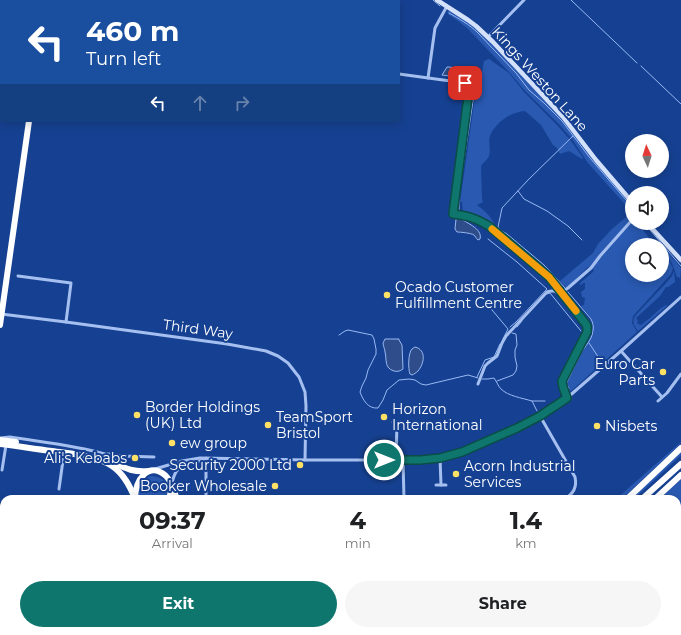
<!DOCTYPE html>
<html lang="en">
<head>
<meta charset="utf-8">
<style>
	:root { --surface:#fff; --page:#f6f6f6; --text:#202124; --muted:#757577; --accent:#0f766e }
	body { margin:0; font-family:Montserrat,sans-serif; background:var(--page); color:var(--text); height:100vh; display:flex; flex-direction:column; font-size:15px; white-space:nowrap }
	* { box-sizing:border-box; margin:0 }
	p { font-size:13px; color:var(--muted) }
	.icon { flex:none; width:22px; height:22px; fill:none; stroke:currentColor; stroke-width:2; stroke-linecap:round; stroke-linejoin:round }
	.map { position:relative; flex:1; overflow:hidden }
	.panel { position:absolute; left:0px; top:495px; width:681px; height:140px; display:flex; flex-direction:column; background:var(--surface); border-radius:12px 12px 0 0; box-shadow:0 2px 10px #0003 }
	.panel>* { flex:none }
	.top-card { position:absolute; left:0px; top:0px; width:400px; height:122px; box-shadow:0 2px 10px #0003; background:#1a4fa0; color:#fff; overflow:hidden }
	.needle { width:26px; rotate:356deg }
	.tools { position:absolute; left:625px; top:134px; display:grid; gap:8px }
	.tools a { display:grid; place-items:center; width:44px; height:44px; border-radius:50%; background:var(--surface); box-shadow:0 2px 10px #0003; font-size:20px }
	.pin { position:absolute; display:grid; place-items:center; width:34px; height:34px; color:#fff; margin:-17px; border-radius:8px; box-shadow:0 2px 6px #0006 }
	.me { position:absolute; width:44px; margin:-22px; rotate:90deg; stroke-linejoin:round; filter:drop-shadow(0 0 3px #0008) }
	.turn { display:flex; align-items:center; gap:14px; height:84px; padding:0 20px; font-size:18px }
	.turn .icon { width:52px; height:52px; stroke-width:2.5 }
	.turn b { display:block; font-size:28px; line-height:34px }
	.lanes { display:flex; align-items:center; height:38px; padding:0 20px; background:#0003; justify-content:center; gap:20px; direction:ltr }
	.lanes .off { opacity:.35 }
	.eta { display:flex; justify-content:space-evenly; align-items:center; height:68px; text-align:center }
	.eta b { font-size:24px; font-weight:700; line-height:28px }
	.action { display:flex; gap:8px; margin-top:auto; padding:8px 20px }
	.action a { flex:1; height:46px; border-radius:24px; background:var(--accent); color:#fff; font-size:16px; font-weight:700; line-height:46px; text-align:center }
	.action a+a { background:var(--page); color:var(--text) }
	.map>svg:first-child { display:block }
	.green { fill:#2959b1 }
	.water { fill:#2f4d8a; stroke:#98b9f3 }
	.lines { fill:none; stroke-linecap:round; stroke-linejoin:round }
	.stream { stroke:#98b9f3; stroke-width:1 }
	.street { stroke:#a5c0f0; stroke-width:3 }
	.secondary { stroke:#d4e1fb; stroke-width:4.5 }
	.highway { stroke:#fff; stroke-width:6 }
	.route-casing { stroke:#0a4d48; stroke-width:10 }
	.route { stroke:#0f766e; stroke-width:7 }
	.slow { stroke:#f59e0b; stroke-width:7 }
	.poi-dot { fill:#ffe165; stroke:#164192; stroke-width:1.5 }
	.labels { text-anchor:middle; stroke-width:4; stroke-linejoin:round; paint-order:stroke }
	.street-label { font-size:14px; fill:#fff; stroke:#164192 }
	.poi-label { font-size:14px; fill:#fff; stroke:#164192; text-anchor:start }
</style>
</head>
<body>
<div class="map">
<svg width="681" height="635" viewBox="0 0 681 635">
	<rect width="100%" height="100%" fill="#164192"/>
	<g class="green">
		<polygon points="448,11 451,11 473,26 486,37 554,110 632,204 632,212 588,163 572,139 558,123 526,92 510,73 468,29 458,21 449,15 447,12"/>
		<path d="M489,59l20,14 15,19 33,33 14,16 12,17 -1,1 -13,-8 -9,3 -3,-6 -4,-3 -12,-20 -16,-14c-15,1 -30,12 -35,25 -2,6 1,14 -1,20 -1,3 -6,7 -8,10l1,33 1,3 -6,3c8,6 15,12 18,21l-2,3c-9,-8 -18,-13 -30,-16l-1,-11h-2l17,-119 1,-5h3l3,-17z"/>
		<path d="M631,213l1,1v9h6l4,6 13,16h-23v30h30v-22l4,3 7,12 -2,6 -38,42 -1,7 5,9 -66,59c-4,0 -7,-4 -7,-6l11,-26 14,-27v-6l-1,-3 -24,-30 4,-2 -2,2 25,29 2,8 -3,6 3,-1c4,-13 -4,-19 -12,-29l3,-1 1,-7 -3,-1 -1,-5 4,-3v-6h-2l-2,2 -2,-1 14,-12 1,-2 -6,-3 -19,19 -3,2 -6,-7 33,-28 5,-9 14,-15z"/>
		<path d="M662,245l19,23 -1,11 -1,-2h-2c-2,-5 -3,-10 -6,-15 -4,-6 -9,-10 -9,-17z"/>
		<path d="M674,271l1,11 -7,5h-2l-6,9 -24,22 2,3 -1,2 1,1 3,1 9,-7 11,-10 5,-3 1,1 -29,25c-4,-5 -6,-10 -3,-15l32,-34 5,-6z"/>
		<polygon points="681,442 681,443 676,448 622,499 616,499"/>
		<polygon points="681,451 681,455 678,458 634,499 630,499"/>
		<path d="M151,476c15,1 20,10 14,23h-27c0,-12 1,-19 13,-23z"/>
		<polygon points="681,479 681,525 677,523 677,499 660,499"/>
		<polygon points="677,529 681,532 681,590 677,592"/>
		<polygon points="1,552 4,558 4,601 0,599"/>
		<polygon points="681,614 681,635 556,635 555,633 547,635 532,635 541,631 677,631 677,615"/>
		<polygon points="384,631 450,631 451,635 387,635 383,632"/>
		<polygon points="465,631 494,631 489,635 466,635"/>
	</g>
	<g class="water">
		<polygon points="447,67 449,67 476,71 477,80 475,81 474,79 442,75"/>
		<path d="M459,217c6,6 24,11 21,22l-2,1c-2,-2 -3,-4 -4,-5 -3,-2 -14,-3 -17,-3l-2,-3 1,-10z"/>
		<path d="M385,339h14v1l3,5 1,24c-3,2 -5,3 -9,2 -10,-3 -7,-11 -9,-19 0,-3 -2,-6 -2,-9z"/>
		<path d="M415,347c12,3 9,17 3,24 -2,2 -4,3 -6,4l-2,-1c-2,-5 -2,-21 2,-25 1,-1 2,-1 3,-2z"/>
	</g>
	<g class="lines">
		<g class="stream">
			<polyline points="433,0 440,6"/>
			<polyline points="571,0 637,63"/>
			<polyline points="101,1 101,0"/>
			<polyline points="383,1 383,0"/>
			<path d="M449,13c10,6 20,11 29,20l38,40 13,17 15,13 18,18 28,37 42,49"/>
			<polyline points="641,66 681,104"/>
			<polyline points="518,191 524,199 547,211 568,226 582,240"/>
			<polyline points="459,212 459,200 460,187 476,81"/>
			<polyline points="644,223 681,266"/>
			<polyline points="488,239 517,262 547,289 516,322 510,327"/>
			<polyline points="565,288 544,265 507,234 500,230 498,227 502,208 528,180 573,136"/>
			<path d="M568,292l23,27c2,4 3,8 2,12 -1,9 -8,15 -12,22 -5,10 -10,21 -15,31l3,4"/>
			<polyline points="547,294 550,293 581,331"/>
			<polyline points="482,298 508,329 503,339"/>
			<polyline points="517,327 522,321"/>
			<path d="M339,335l6,-4 3,-1 24,5 2,4 2,10v5l-8,16 -2,8 -4,8 -2,6c3,8 8,17 18,16l5,-8 4,-10 12,-10 10,-1 6,1 6,4 5,1 42,-10 10,3"/>
			<polyline points="589,343 601,361"/>
			<polyline points="477,377 485,360 494,357 500,344"/>
			<path d="M482,379h6l6,-1c3,4 4,8 7,11 7,7 21,9 31,12l5,10"/>
			<polyline points="497,381 513,375 516,371 517,366 515,357 515,350 517,345 516,334 512,333"/>
			<polyline points="532,401 545,401"/>
			<polyline points="677,621 681,621"/>
			<polyline points="615,631 618,635"/>
		</g>
		<g class="street">
			<polyline points="488,37 524,0"/>
			<path d="M399,74l66,9 3,2 1,4 -16,125c16,2 22,4 36,12l60,51 38,49v6l-25,49 1,7"/>
			<polyline points="428,78 435,28 447,6"/>
			<polyline points="18,276 71,283 66,322"/>
			<polyline points="1,314 66,322 227,344 266,351 278,356 288,363 295,372 299,377 305,392 306,406 305,460"/>
			<polyline points="621,351 662,397"/>
			<path d="M478,384l7,-18 3,-3 9,-7 5,-13 4,-7 41,-44c6,-2 8,-1 12,2l9,-6 23,-20 9,-12 32,-36"/>
			<polyline points="567,398 563,388 567,390 570,395"/>
			<polyline points="658,401 667,393 681,374"/>
			<path d="M540,416l35,61c2,10 -1,16 -10,22"/>
			<polyline points="393,422 401,422"/>
			<path d="M0,438l10,-1c31,5 64,8 95,17 5,1 9,5 12,9"/>
			<polyline points="108,454 123,456 154,457"/>
			<polyline points="440,458 441,485"/>
			<polyline points="396,460 397,422"/>
			<polyline points="403,460 404,499"/>
			<polyline points="155,469 182,461 200,458 308,460 416,460 440,458 462,452 517,428 540,416 567,398 621,351 681,297"/>
			<polyline points="2,470 6,445"/>
			<path d="M172,483c5,-23 16,-16 33,-24"/>
			<polyline points="436,485 446,485"/>
			<polyline points="59,489 64,453"/>
			<polyline points="516,498 517,499"/>
			<polyline points="206,499 206,458"/>
			<polyline points="0,544 4,551"/>
			<polyline points="0,603 4,605"/>
			<polyline points="64,631 71,635"/>
			<polyline points="326,631 345,635"/>
			<polyline points="4,635 6,631"/>
			<polyline points="38,635 40,631"/>
			<polyline points="280,635 281,631"/>
			<polyline points="350,635 354,631"/>
		</g>
		<g class="secondary">
			<polyline points="437,0 468,20 476,26 493,42 563,117 596,160 632,202"/>
			<polyline points="647,223 681,260"/>
		</g>
		<g class="highway">
			<polyline points="45,1 45,0"/>
			<polyline points="0,325 29,121"/>
			<polyline points="0,440 16,442"/>
			<path d="M0,444c17,2 35,5 52,7 20,3 43,4 60,15 12,8 18,20 23,33"/>
			<path d="M106,459c16,7 24,14 43,12"/>
			<path d="M135,498c0,-17 13,-38 31,-22 6,6 8,16 11,23"/>
			<polyline points="169,499 172,487"/>
			<polyline points="627,499 681,448"/>
			<polyline points="642,499 681,464"/>
			<polyline points="655,499 681,475"/>
			<polyline points="677,526 681,528"/>
			<polyline points="677,595 681,592"/>
			<polyline points="677,607 681,606"/>
			<polyline points="677,611 681,611"/>
			<polyline points="217,631 217,635"/>
			<polyline points="463,631 463,635"/>
			<polyline points="193,635 194,631"/>
			<polyline points="199,635 199,631"/>
			<polyline points="229,635 230,631"/>
			<polyline points="497,635 501,631"/>
			<polyline points="508,635 513,631"/>
			<polyline points="522,635 530,631"/>
		</g>
	</g>
	<g class="lines">
		<defs>
			<path id="route" d="M384,460h36l20,-2 22,-6 55,-24 23,-12 27,-18 -4,-11 -1,-6 25,-49v-6l-2,-3 -36,-46 -60,-51c-14,-8 -20,-10 -36,-12l16,-125 -1,-4 -3,-2"/>
		</defs>
		<use href="#route" class="route-casing"/>
		<use href="#route" class="route"/>
		<polyline class="slow" points="492,229 549,277 576,311"/>
	</g>
	<g class="poi-dot">
		<circle cx="387" cy="295" r="4"/>
		<circle cx="663" cy="372" r="4"/>
		<circle cx="137" cy="415" r="4"/>
		<circle cx="384" cy="417" r="4"/>
		<circle cx="268" cy="425" r="4"/>
		<circle cx="597" cy="426" r="4"/>
		<circle cx="172" cy="443" r="4"/>
		<circle cx="135" cy="458" r="4"/>
		<circle cx="300" cy="465" r="4"/>
		<circle cx="456" cy="474" r="4"/>
		<circle cx="275" cy="486" r="4"/>
	</g>
	<g class="labels">
		<g class="street-label">
			<text transform="translate(540 79) rotate(48)" y="5">Kings Weston Lane</text>
			<text transform="translate(198 329) rotate(8)" y="5">Third Way</text>
		</g>
		<g class="poi-label">
			<text x="395" y="292">Ocado Customer<tspan x="395" dy="16">Fulfillment Centre</tspan></text>
			<text x="655" y="369" text-anchor="end">Euro Car<tspan x="655" dy="16">Parts</tspan></text>
			<text x="145" y="412">Border Holdings<tspan x="145" dy="16">(UK) Ltd</tspan></text>
			<text x="392" y="414">Horizon<tspan x="392" dy="16">International</tspan></text>
			<text x="276" y="422">TeamSport<tspan x="276" dy="16">Bristol</tspan></text>
			<text x="605" y="431">Nisbets</text>
			<text x="180" y="448">ew group</text>
			<text x="127" y="463" text-anchor="end">Ali's Kebabs</text>
			<text x="292" y="470" text-anchor="end">Security 2000 Ltd</text>
			<text x="464" y="471">Acorn Industrial<tspan x="464" dy="16">Services</tspan></text>
			<text x="267" y="491" text-anchor="end">Booker Wholesale</text>
		</g>
	</g>
</svg>
<div class="tools">
<a><svg class="needle" viewBox="-14 -14 28 28"><path d="M0-13l5 13h-10z" fill="#e53935"/><path d="M0 13l5-13h-10z" fill="#757577"/></svg></a>
<a><svg class="icon" aria-label="sound" viewBox="0 0 24 24"><path d="M4 9h4l5-4v14l-5-4H4zM17 9q2 3 0 6"/></svg></a>
<a><svg class="icon" aria-label="search" viewBox="0 0 24 24"><circle cx="10" cy="10" r="6"/><path d="M15 15l6 6"/></svg></a>
</div>
<div class="pin" style="left:465px;top:83px;background:#d93025"><svg class="icon" aria-label="arrive" viewBox="0 0 24 24"><path d="M6 21V4h12l-3 4 3 4H6"/></svg></div>
<svg class="me" style="left:384px;top:460px" viewBox="-20 -20 40 40"><circle r="17" fill="#0f766e" stroke="#fff" stroke-width="3"/><path d="M0-11L8 9 0 5-8 9z" fill="#fff"/></svg>
<div class="top-card">
<div class="turn"><svg class="icon" aria-label="left" viewBox="0 0 24 24"><path d="M17 20v-9H6M10 6l-5 5 5 5"/></svg><div><b>460 m</b>Turn left</div></div>
<div class="lanes"><svg class="icon" aria-label="left" viewBox="0 0 24 24"><path d="M17 20v-9H6M10 6l-5 5 5 5"/></svg><svg class="icon off" aria-label="ahead" viewBox="0 0 24 24"><path d="M12 20V5M6 11l6-6 6 6"/></svg><svg class="icon off" aria-label="right" viewBox="0 0 24 24"><path d="M7 20v-9h11M14 6l5 5-5 5"/></svg></div>
</div>
<section class="panel">
<div class="eta">
<div><b>09:37</b><p>Arrival</p></div>
<div><b>4</b><p>min</p></div>
<div><b>1.4</b><p>km</p></div>
</div>
<div class="action"><a>Exit</a><a>Share</a></div>
</section>
</div>
</body>
</html>
